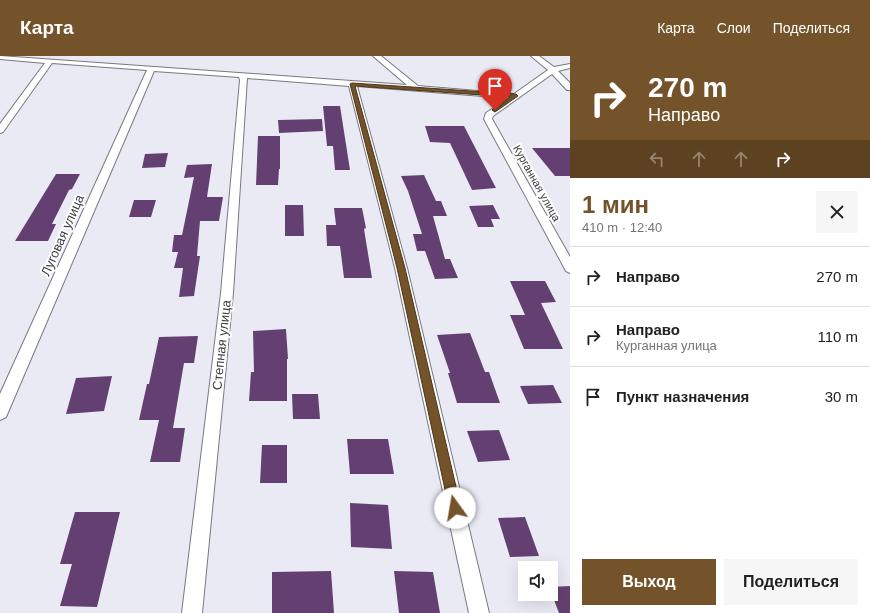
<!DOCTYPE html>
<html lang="ru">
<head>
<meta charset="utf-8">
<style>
	:root { --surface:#fff; --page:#f6f6f6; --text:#222; --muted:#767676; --line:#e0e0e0; --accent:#74532a }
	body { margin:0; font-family:Helvetica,sans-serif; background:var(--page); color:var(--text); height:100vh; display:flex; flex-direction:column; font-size:15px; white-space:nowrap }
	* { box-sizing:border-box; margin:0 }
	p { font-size:13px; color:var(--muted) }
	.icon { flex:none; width:22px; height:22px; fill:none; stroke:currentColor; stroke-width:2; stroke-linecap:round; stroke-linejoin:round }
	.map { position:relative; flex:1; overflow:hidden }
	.panel { display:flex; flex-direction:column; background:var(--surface); width:300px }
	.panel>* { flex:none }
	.guide { background:#74532a; color:#fff; overflow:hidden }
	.controls { position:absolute; left:518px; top:505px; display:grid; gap:8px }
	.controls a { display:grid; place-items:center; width:40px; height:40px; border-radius:0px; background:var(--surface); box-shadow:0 4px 16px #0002; font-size:20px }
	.pin { position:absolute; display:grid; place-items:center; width:34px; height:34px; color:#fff; margin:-41px -17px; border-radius:50% 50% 50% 0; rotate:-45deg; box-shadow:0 0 4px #0007 }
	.pin .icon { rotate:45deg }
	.me { position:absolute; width:44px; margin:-22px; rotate:347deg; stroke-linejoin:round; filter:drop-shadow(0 0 3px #0008) }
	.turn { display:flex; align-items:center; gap:14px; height:84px; padding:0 12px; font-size:18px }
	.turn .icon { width:52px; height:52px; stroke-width:2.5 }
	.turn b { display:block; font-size:28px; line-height:34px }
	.lanes { display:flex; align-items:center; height:38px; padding:0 12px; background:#0003; justify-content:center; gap:20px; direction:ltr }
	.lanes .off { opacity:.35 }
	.round { display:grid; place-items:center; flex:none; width:42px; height:42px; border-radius:0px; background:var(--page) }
	.summary { display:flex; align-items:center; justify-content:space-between; height:68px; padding:0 12px }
	h1 { font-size:24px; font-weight:600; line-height:30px; color:var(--accent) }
	.button { display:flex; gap:8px; margin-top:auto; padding:8px 12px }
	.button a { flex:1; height:46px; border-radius:0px; background:var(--accent); color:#fff; font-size:16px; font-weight:600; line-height:46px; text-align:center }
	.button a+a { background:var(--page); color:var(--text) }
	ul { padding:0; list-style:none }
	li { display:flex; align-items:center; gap:12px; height:60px; padding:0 12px; border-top:1px solid var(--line) }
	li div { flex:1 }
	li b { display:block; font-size:15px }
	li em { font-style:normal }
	header { display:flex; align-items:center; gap:24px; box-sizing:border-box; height:56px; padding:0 20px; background:var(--accent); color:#fff }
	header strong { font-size:19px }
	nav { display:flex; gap:22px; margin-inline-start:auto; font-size:14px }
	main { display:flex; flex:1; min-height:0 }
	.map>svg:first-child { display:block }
	.building { fill:#644072 }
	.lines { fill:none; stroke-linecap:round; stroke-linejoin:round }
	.minor-casing { stroke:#787881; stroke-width:2 }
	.minor { fill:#fff; fill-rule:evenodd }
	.route { fill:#74532a; stroke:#4b361b }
	.labels { text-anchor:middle; stroke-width:4; stroke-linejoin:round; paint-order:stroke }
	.far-street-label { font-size:11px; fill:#3c3c40; stroke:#fff }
	.street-label { font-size:13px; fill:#3c3c40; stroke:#fff }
</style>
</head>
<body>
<header>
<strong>Карта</strong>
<nav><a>Карта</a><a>Слои</a><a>Поделиться</a></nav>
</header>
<main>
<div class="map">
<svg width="570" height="557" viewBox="0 0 570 557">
	<rect width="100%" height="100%" fill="#eaeaf5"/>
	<g class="building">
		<polygon points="323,50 340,50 350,114 335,114 333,90 327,90"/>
		<polygon points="322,63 323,75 279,77 278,64"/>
		<polygon points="425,70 464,70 496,132 472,134 450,87 430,86"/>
		<polygon points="258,80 280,80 280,113 279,113 278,129 256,129"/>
		<polygon points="532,92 570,92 570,120 555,120"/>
		<polygon points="168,97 165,111 142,112 145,98"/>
		<polygon points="212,108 207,141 223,141 219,165 200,165 197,200 200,200 194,240 179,241 183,212 174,212 178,196 172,196 174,179 182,179 194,121 184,122 187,109"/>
		<polygon points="56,118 80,118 72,133 69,134 52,168 56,168 48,185 15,185"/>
		<polygon points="424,119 436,145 441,145 447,160 433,160 445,203 450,203 458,222 435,223 425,195 417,195 413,178 422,178 408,135 401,120"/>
		<polygon points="134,144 156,144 151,161 129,161"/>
		<polygon points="285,149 303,149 304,180 285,180"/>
		<polygon points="493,149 500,163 491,163 494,171 478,171 469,150"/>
		<polygon points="334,152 362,152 366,172 364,173 372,222 344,222 340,190 327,190 326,169 336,169"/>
		<polygon points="510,225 545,225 556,246 541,247 563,293 524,293 510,259 525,259"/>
		<polygon points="286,273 288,303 287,303 287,345 249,345 251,316 254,316 253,275"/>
		<polygon points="470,277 485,316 489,316 500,347 457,347 448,317 450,317 437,279"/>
		<polygon points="198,280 194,307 184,307 173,372 185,372 180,406 150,406 159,364 139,364 147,328 149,328 159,281"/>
		<polygon points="112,320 104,355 66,358 76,322"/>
		<polygon points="553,329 562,347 528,348 520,330"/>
		<polygon points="292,338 318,338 320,363 293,363"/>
		<polygon points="499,374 510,404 478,406 467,375"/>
		<polygon points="347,383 388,383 394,418 350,418"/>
		<polygon points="262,389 287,389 287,427 260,427"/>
		<polygon points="350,447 388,449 392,493 351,491"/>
		<polygon points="75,456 120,456 97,551 60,550 72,508 60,508"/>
		<polygon points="525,461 539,500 510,501 498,462"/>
		<polygon points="331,515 334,557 272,557 272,516"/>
		<polygon points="394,515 433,516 440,557 399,557"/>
		<polygon points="570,530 570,557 559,557 551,536 551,531"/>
	</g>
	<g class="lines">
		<defs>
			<polygon id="minor" points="0,0 407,29 373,0 381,0 418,30 514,38 548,14 531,0 539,0 554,11 570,8 570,12 558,15 570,27 570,34 567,34 552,18 493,60 492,63 570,201 570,217 566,215 484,63 486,57 508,42 357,30 407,212 489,557 469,557 395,212 349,30 247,22 233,237 202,557 182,557 221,237 240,24 239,21 154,15 6,361 0,364 0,338 147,14 52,7 3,76 0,77 0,68 45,7 0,3"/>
		</defs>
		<use href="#minor" class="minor-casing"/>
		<use href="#minor" class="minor"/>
	</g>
	<polygon class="route" points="352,27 516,38 518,40 495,56 492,54 493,53 510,41 355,30 405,212 461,452 459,456 455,458 451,456 449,452 397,212 350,28"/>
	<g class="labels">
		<g class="far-street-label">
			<text transform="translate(537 127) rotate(61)" y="4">Курганная улица</text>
		</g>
		<g class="street-label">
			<text transform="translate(62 179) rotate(-66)" y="5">Луговая улица</text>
			<text transform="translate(221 289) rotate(-84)" y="5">Степная улица</text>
		</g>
	</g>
</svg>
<div class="controls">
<a><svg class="icon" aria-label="sound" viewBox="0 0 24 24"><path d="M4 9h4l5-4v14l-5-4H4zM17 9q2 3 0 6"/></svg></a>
</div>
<div class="pin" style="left:495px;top:54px;background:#d93025"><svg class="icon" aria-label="arrive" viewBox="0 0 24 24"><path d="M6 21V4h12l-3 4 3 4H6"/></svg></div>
<svg class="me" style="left:455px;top:452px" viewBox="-20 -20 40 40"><circle r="19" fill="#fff"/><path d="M0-13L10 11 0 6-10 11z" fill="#74532a"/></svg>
</div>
<section class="panel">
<div class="guide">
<div class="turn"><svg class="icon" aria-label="right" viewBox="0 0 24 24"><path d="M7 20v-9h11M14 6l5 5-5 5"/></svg><div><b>270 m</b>Направо</div></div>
<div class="lanes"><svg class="icon off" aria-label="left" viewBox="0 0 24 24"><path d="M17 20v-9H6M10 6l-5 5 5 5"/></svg><svg class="icon off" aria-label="ahead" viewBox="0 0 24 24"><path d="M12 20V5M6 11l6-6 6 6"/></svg><svg class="icon off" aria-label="ahead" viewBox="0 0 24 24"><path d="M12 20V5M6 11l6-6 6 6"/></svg><svg class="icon" aria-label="right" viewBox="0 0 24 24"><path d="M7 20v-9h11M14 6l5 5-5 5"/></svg></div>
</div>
<div class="summary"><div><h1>1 мин</h1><p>410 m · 12:40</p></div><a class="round"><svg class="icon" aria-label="close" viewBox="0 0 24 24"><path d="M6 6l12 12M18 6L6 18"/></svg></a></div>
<ul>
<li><svg class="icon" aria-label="right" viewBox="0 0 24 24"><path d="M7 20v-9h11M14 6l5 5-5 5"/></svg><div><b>Направо</b></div><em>270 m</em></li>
<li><svg class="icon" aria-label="right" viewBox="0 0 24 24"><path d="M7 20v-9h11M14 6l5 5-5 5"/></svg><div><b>Направо</b><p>Курганная улица</p></div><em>110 m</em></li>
<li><svg class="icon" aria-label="arrive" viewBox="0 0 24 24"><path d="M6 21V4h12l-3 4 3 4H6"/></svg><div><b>Пункт назначения</b></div><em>30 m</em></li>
</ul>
<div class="button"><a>Выход</a><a>Поделиться</a></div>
</section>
</main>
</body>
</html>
